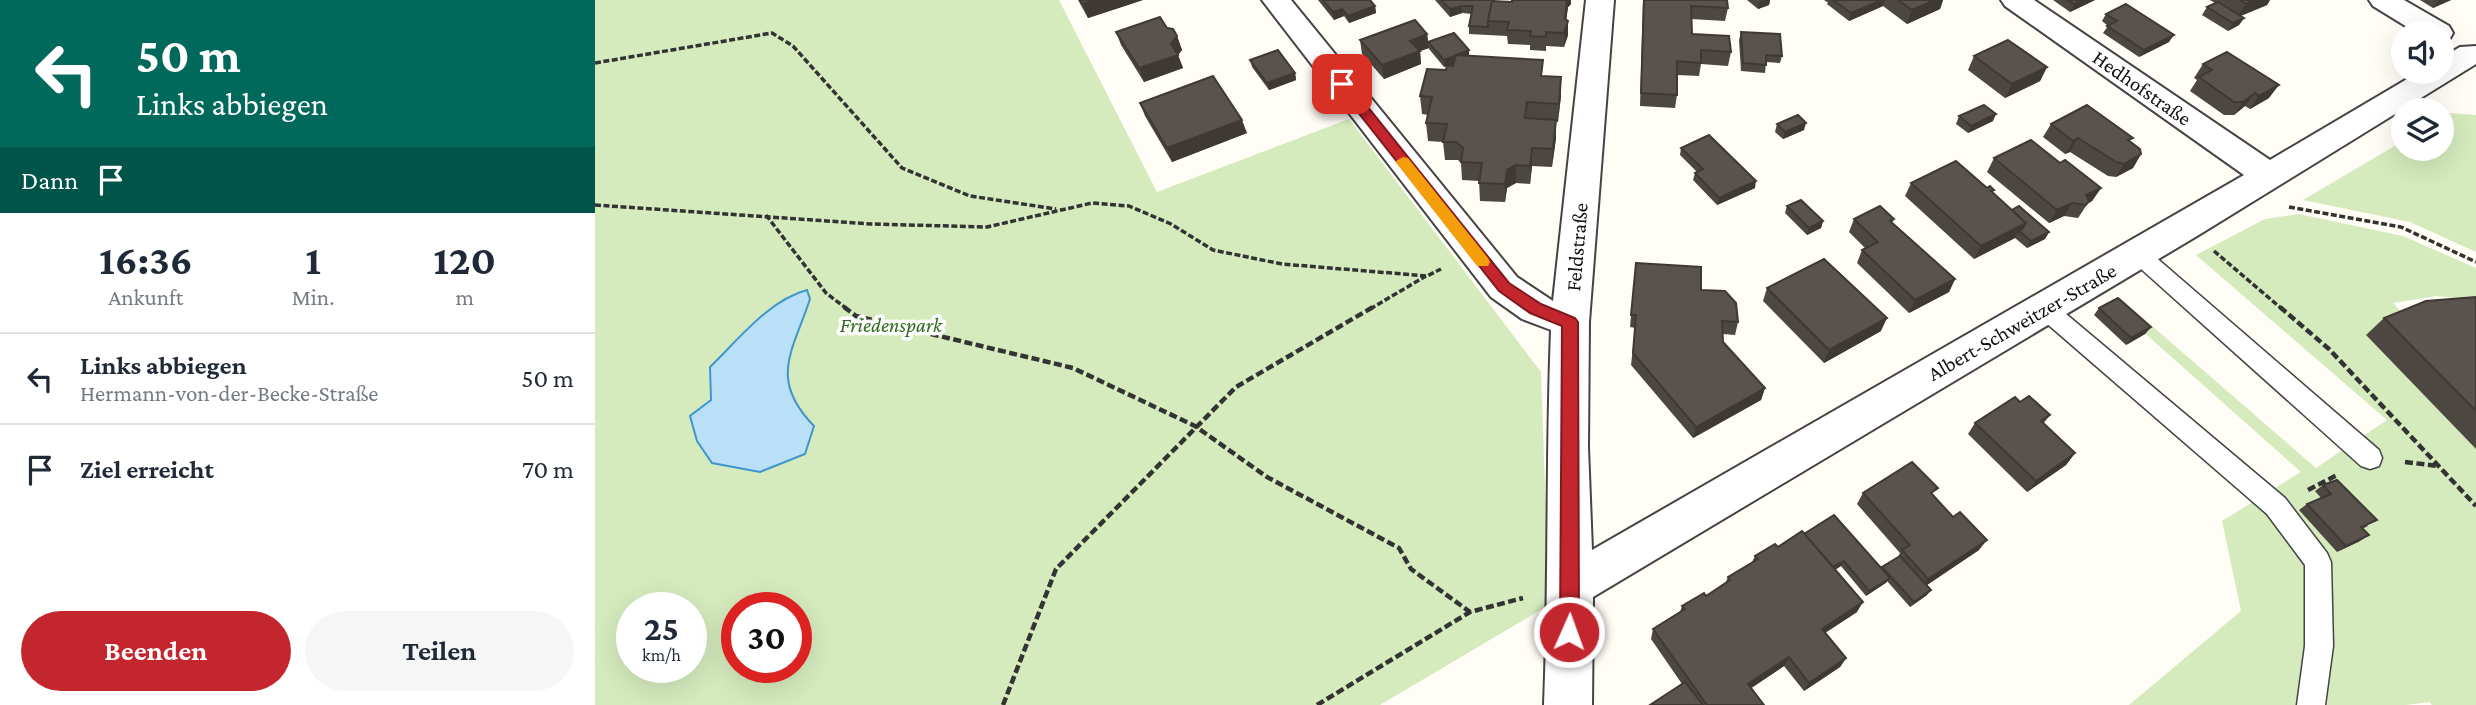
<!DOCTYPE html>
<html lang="de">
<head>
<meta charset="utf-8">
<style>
	:root { --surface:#fff; --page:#f6f6f7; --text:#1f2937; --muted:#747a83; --line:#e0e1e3; --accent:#c4262e }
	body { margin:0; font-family:"Crimson Pro",serif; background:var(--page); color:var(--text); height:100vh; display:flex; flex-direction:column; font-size:26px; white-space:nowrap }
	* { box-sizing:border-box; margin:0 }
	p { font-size:23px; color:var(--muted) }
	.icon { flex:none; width:38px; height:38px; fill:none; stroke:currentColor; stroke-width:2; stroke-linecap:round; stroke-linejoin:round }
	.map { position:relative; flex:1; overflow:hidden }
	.side { display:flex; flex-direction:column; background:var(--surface); width:595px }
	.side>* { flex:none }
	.guide { background:#00695c; color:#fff; overflow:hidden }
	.tools { position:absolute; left:1796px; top:21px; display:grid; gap:14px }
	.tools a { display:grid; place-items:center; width:63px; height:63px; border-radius:50%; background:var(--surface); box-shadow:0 7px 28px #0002; font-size:35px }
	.speed { position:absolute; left:21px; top:592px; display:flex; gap:14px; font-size:35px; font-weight:700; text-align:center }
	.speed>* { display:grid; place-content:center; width:91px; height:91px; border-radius:50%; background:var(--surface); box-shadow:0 7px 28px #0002; line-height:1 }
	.speed small { font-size:18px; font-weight:400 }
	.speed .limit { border:10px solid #d22; background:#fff; color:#111 }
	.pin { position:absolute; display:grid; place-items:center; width:60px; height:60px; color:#fff; margin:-30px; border-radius:14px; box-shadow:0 4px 10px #0006 }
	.me { position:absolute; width:77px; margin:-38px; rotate:2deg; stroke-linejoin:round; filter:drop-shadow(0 0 5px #0008) }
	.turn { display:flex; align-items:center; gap:24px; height:147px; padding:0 21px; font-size:32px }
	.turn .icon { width:91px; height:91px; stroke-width:2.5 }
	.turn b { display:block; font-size:49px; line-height:60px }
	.then { display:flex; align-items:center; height:66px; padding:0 21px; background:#0003; gap:14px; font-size:26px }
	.eta { display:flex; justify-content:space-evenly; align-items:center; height:119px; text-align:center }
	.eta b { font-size:42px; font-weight:700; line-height:49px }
	.button { display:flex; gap:14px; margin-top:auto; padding:14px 21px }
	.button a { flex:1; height:80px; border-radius:42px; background:var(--accent); color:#fff; font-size:28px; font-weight:700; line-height:80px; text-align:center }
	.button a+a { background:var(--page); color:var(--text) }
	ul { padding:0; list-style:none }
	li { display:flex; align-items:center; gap:21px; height:91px; padding:0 21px; border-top:2px solid var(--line) }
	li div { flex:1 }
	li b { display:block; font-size:26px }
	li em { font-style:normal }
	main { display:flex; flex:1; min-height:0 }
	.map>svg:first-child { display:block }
	.green { fill:#d5ebbd; fill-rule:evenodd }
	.water { fill:#b9e0f7; stroke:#3f96cf; stroke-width:2 }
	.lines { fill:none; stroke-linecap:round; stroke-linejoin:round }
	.lane-casing { stroke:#444; stroke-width:3 }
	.street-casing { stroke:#444; stroke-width:4 }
	.path-far1 { stroke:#333; stroke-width:3.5; stroke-dasharray:6 2.5; stroke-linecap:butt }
	.path { stroke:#333; stroke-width:4.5; stroke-dasharray:8 3.5; stroke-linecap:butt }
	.lane { fill:#fff; fill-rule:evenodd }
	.street { fill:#fff; fill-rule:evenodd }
	.wall { fill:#4d4742 }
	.shaded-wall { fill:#3f3936 }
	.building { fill:#5a524d; stroke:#3f3936; stroke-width:2 }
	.route { fill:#c4262e; stroke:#7f191e; stroke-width:2 }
	.slow { fill:#f59e0b }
	.labels { text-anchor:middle; stroke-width:7; stroke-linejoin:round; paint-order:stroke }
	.street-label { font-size:21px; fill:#111; stroke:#fff }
	.park-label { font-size:21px; font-style:italic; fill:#2f6b1f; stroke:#fff }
</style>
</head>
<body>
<main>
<section class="side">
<div class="guide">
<div class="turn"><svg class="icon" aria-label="left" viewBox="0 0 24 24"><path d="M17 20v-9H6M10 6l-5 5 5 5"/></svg><div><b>50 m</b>Links abbiegen</div></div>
<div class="then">Dann<svg class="icon" aria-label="arrive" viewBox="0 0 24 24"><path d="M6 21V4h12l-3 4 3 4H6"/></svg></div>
</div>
<div class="eta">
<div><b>16:36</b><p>Ankunft</p></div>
<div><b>1</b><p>Min.</p></div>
<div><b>120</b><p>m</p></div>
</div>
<ul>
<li><svg class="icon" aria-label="left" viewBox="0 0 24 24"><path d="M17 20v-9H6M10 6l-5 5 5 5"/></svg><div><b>Links abbiegen</b><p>Hermann-von-der-Becke-Straße</p></div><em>50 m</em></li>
<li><svg class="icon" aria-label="arrive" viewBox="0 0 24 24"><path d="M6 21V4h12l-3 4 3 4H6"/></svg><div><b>Ziel erreicht</b></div><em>70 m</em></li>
</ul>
<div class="button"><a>Beenden</a><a>Teilen</a></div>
</section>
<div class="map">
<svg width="1881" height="705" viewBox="0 0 1881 705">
	<rect width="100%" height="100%" fill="#fffdf5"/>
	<g class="green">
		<path d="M0,0h464l98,192 192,-73 192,253 8,233 -169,100h-785zM37,607h59v60h-59zM142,607h59v60h-59z"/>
		<polygon points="1855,113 1881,115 1881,252 1815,222 1708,200 1808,141 1808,149 1846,149 1846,118"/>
		<path d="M1704,214l104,22 73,32v32l-40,-4 -43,7 14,15 -41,17 110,114v256h-44l-2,-3 -24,3h-277l112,-94 -19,-90 79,-49 -188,-167 8,-6 195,169 71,-48 -191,-165 69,-36zM1728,500l37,40v1l-22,11 -38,-42z"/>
	</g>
	<path class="water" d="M212,290l3,9c-17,52 -42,80 4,127l-9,28 -45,18 -48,-9 -15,-22 -7,-25 21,-16 -1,-33c28,-27 59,-67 97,-77z"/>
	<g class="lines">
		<defs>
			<g id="lane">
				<polygon points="1543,246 1550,248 1784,450 1787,458 1784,466 1775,469 1766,466 1536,260 1532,254 1536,248"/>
				<polygon points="1450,300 1458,303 1690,498 1732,553 1736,562 1738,646 1730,705 1702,705 1710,646 1710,565 1672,514 1442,315 1439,309 1442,303"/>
			</g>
			<g id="street">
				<path d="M667,0h29l226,277 36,24 33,-301h28l-25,322 -1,125 4,103 652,-375 -239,-169 -4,-6h33l236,160 149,-88h22v-14l19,-11 16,-1v18l-279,172 -604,361 -1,108h-48c5,-125 2,-250 7,-375l-29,-11 -31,-22z"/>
				<polygon points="1774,0 1809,0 1854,26 1858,33 1854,40 1846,42 1846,33 1822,33 1778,6"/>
			</g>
		</defs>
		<use href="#lane" class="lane-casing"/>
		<use href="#street" class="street-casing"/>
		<g class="path-far1">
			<polyline points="0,63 177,33 198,46 307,168 375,196 461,209"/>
			<polyline points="0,205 276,224 392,227 497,203 534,206 576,224 618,250 687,264 832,276 846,269"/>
			<polyline points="1694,207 1806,227 1881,262"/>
			<polyline points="171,215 231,293 252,309"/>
			<polyline points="1619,251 1687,309"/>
			<polyline points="775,309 831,276"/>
		</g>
		<g class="path">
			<polyline points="249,307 261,316 478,368 600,426 672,477 804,548 816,569 875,612"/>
			<polyline points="1685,307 1734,349 1881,506"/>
			<polyline points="1810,462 1843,466"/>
			<polyline points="1713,490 1742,475"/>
			<polyline points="408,705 461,569 641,387 778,307"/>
			<polyline points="722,705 875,612 928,598"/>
		</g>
		<use href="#lane" class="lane"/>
		<use href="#street" class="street"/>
	</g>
	<g class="wall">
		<polygon points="483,0 548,0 493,18"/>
		<polygon points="723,0 775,0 780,6 781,13 754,23 749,16 739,20"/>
		<polygon points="840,0 900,0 900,1 976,4 973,7 971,19 973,21 973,35 969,47 951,46 951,51 935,50 935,45 913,44 912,36 874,34 874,26 877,14 867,13 855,17"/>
		<polygon points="1048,0 1132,0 1133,8 1130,21 1096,19 1097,34 1136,52 1133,66 1106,64 1104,76 1082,75 1082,95 1080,108 1045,106"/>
		<polygon points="1152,0 1175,0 1174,5 1163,9"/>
		<polygon points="1229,0 1348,0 1345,9 1312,24 1288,6 1254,21 1232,4 1233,2 1232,2"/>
		<polygon points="1458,0 1500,0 1475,12"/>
		<polygon points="1615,0 1675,0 1672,5 1646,16 1649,18 1644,25 1633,31 1607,15 1612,7 1620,3"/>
		<polygon points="1825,0 1856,0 1838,8"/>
		<polygon points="1511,14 1574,42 1544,57 1508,33 1513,26 1507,21"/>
		<polygon points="572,28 582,36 587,50 583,55 588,68 549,82 526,45 521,32"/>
		<polygon points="1146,32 1187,56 1185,63 1171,62 1170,73 1146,71 1144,40"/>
		<polygon points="832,34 834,48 825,51 826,64 789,79 767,54 765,40"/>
		<polygon points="833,42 874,50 874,56 948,76 966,95 963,122 961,122 961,138 957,167 937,166 935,184 921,183 912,188 910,202 885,201 884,181 867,180 866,163 863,160 850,160 848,142 833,141 831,123 833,115 827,114 825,96 851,70 852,66 849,67 834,49"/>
		<polygon points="1379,56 1452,67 1445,81 1410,98 1373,70"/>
		<polygon points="655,60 700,73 701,80 674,90 657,67"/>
		<polygon points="1608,64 1674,98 1655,109 1650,106 1639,115 1629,115 1595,91 1602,80 1599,78"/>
		<polygon points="545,103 652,133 577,162 550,116"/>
		<polygon points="1364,116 1398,121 1373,133 1361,124"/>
		<polygon points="1182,124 1209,130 1188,139 1180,132"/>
		<polygon points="1456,124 1535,142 1546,154 1538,168 1521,177 1513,176 1475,152 1470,154 1448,137"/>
		<polygon points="1086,148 1160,188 1122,205 1098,180 1100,173 1102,172 1085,155"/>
		<polygon points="1399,158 1465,163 1506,188 1497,201 1492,204 1483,218 1469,216 1454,223 1392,172"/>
		<polygon points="1316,183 1398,193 1417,210 1454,232 1450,239 1432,248 1420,238 1379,259 1310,196"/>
		<polygon points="1192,206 1228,221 1226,228 1212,235 1190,213"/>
		<polygon points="1259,219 1299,219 1297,223 1360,279 1354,292 1314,313 1262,263 1267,250 1270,248 1254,232"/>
		<polygon points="1041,263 1106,290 1143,322 1140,335 1128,334 1128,342 1170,388 1166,400 1098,438 1036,365 1040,328 1035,327"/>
		<polygon points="1172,288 1286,331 1229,363 1168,301"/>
		<polygon points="1881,297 1881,449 1771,335 1789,318"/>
		<polygon points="1504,308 1556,327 1550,334 1531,345 1499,315"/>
		<polygon points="1425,402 1455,415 1448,424 1480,453 1471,465 1432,492 1373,434 1380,423"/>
		<polygon points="1728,485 1773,526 1767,529 1765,541 1742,552 1704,510 1712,504 1726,498 1720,491"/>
		<polygon points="1268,493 1338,495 1384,550 1332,585 1332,595 1315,607 1292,581 1271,596 1246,566 1240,570 1262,612 1230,633 1251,658 1245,667 1209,691 1189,666 1156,688 1169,705 1055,705 1087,684 1056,639 1058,629 1085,612 1087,606 1111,596 1130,584 1133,577 1157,562 1160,556 1183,547 1209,534 1286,568 1303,557 1305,553 1262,504"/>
	</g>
	<g class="shaded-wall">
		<polygon points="501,0 548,0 493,18 488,4"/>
		<polygon points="972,0 976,0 976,4 973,7 970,30 973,21 973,35 969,47"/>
		<polygon points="1169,0 1175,0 1174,5 1163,9 1164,2"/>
		<polygon points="1287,0 1290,0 1288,6 1254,21 1256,13"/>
		<polygon points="1340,0 1348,0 1345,9 1312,24 1317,10"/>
		<polygon points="1488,0 1500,0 1475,12 1479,4"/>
		<polygon points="1659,0 1675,0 1672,5 1642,17 1651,4"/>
		<polygon points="1844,0 1856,0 1838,8"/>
		<polygon points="780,6 781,13 754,23 753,16"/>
		<polygon points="867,6 867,13 855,17 855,9"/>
		<polygon points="747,9 749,16 739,20 738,12"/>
		<polygon points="1649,18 1644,25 1633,31 1638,23"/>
		<polygon points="832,34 834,48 825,51 826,64 789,79 787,65 815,41"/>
		<polygon points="1579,35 1574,42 1544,57 1549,50"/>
		<polygon points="582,36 587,50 583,55 588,68 549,82 544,68 576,44"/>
		<polygon points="874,50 874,58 849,67 849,60"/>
		<polygon points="1452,67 1445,81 1410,98 1417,84"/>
		<polygon points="700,73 701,80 674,90 672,83"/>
		<polygon points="966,77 966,95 963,122 964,104"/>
		<polygon points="1684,85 1674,98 1655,109 1664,96"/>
		<polygon points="1660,93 1650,106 1639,115 1648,102"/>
		<polygon points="1401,114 1398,121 1373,133 1376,126"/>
		<polygon points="647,120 652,133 577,162 572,148"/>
		<polygon points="961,120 961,138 957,167 958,149"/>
		<polygon points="1211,123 1209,130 1188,139 1190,132"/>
		<polygon points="1483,138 1475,152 1470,154 1478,141"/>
		<polygon points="937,148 937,166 935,184 935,166"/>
		<polygon points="1546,154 1538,168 1521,177 1529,164"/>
		<polygon points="921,165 921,183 912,188 910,202 910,184 912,170"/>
		<polygon points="1161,181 1160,188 1122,205 1124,198"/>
		<polygon points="1506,188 1497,201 1492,204 1483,218 1491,204 1491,195"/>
		<polygon points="1477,203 1469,216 1454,223 1462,210"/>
		<polygon points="1228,221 1226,228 1212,235 1214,228"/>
		<polygon points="1431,223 1426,232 1424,231 1420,238 1379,259 1386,246"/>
		<polygon points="1454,232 1450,239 1432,248 1436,241"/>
		<polygon points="1360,279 1354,292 1314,313 1320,300"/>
		<polygon points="1292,318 1286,331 1229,363 1234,350"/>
		<polygon points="1556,327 1550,334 1531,345 1536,338"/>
		<polygon points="1170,388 1166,400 1098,438 1101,427"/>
		<polygon points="1480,453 1471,465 1432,492 1441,481"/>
		<polygon points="1774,535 1765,541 1742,552 1751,546"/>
		<polygon points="1392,540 1384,550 1326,589 1333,579"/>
		<polygon points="1249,561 1246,566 1229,576 1232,570"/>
		<polygon points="1295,578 1291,583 1271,596 1274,591"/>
		<polygon points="1336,590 1332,595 1315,607 1319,602"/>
		<polygon points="1268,602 1262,612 1222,638 1227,629"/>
		<polygon points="1194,657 1189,666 1149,693 1153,684"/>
		<polygon points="1251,658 1245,667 1209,691 1214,683"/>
	</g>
	<g class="building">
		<polygon points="485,0 501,0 488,4"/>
		<polygon points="728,0 775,0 780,6 753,16 747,9 738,12"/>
		<polygon points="846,0 899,0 898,1 897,1 893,21 893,27 874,26 878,6 867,6 855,9"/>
		<polygon points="917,0 972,0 970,19 973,21 969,33 951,32 951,37 935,36 936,31 912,30 914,22 893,21 897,1 917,2"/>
		<polygon points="1049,0 1132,0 1133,8 1096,6 1097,34 1134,36 1136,52 1106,50 1106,63 1082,61 1082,95 1046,93"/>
		<polygon points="1238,0 1287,0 1256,13"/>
		<polygon points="1303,0 1340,0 1317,10"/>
		<polygon points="1472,0 1488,0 1479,4"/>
		<polygon points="1645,0 1659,0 1651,4"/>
		<polygon points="1623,2 1649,18 1638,23 1612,7"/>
		<polygon points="1531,4 1579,35 1549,50 1512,26 1522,21 1511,14"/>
		<polygon points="565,17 572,28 578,29 582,36 576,44 583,55 544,68 521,32"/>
		<polygon points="820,20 832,34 815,41 825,51 787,65 765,40"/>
		<polygon points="1146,32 1185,34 1187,56 1171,55 1171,65 1148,63"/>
		<polygon points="859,33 874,50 849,60 833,42"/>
		<polygon points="1413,40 1452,67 1417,84 1379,56"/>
		<polygon points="683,50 700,73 672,83 655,60"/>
		<polygon points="1632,52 1684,85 1664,96 1660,93 1648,102 1639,102 1604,77 1617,70 1608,64"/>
		<polygon points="861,55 948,60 946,76 966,77 964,104 932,102 930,118 961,120 958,149 937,148 935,166 921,165 912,170 910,184 884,183 887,163 866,162 868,148 861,142 848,142 852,124 831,123 837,97 825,96 832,69 851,70 852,65 858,66"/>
		<polygon points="618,76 647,120 572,148 545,103"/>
		<polygon points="1389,105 1401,114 1376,126 1364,116"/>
		<polygon points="1492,105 1538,138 1533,140 1545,149 1546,154 1529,164 1521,162 1483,138 1478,141 1456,124"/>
		<polygon points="1203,115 1211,123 1190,132 1182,124"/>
		<polygon points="1114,135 1161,181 1124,198 1100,173 1108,169 1086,148"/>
		<polygon points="1436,140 1465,163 1470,160 1506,188 1491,195 1494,201 1491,205 1477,203 1462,210 1399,158"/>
		<polygon points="1361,161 1392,188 1395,186 1399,190 1396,191 1431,223 1386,246 1316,183"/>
		<polygon points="1206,200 1228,221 1214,228 1192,206"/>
		<polygon points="1285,206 1299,219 1295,221 1360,279 1320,300 1267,250 1283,242 1259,219"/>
		<polygon points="1424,206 1454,232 1436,241 1424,231 1427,229 1431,223 1417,210"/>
		<polygon points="1229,259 1292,318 1234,350 1172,288"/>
		<polygon points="1041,263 1106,267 1106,290 1130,291 1141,303 1143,322 1127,321 1128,342 1170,388 1101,427 1038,353 1041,315 1036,315"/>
		<polygon points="1881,297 1881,411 1789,318 1831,301"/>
		<polygon points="1523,298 1556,327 1536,338 1504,308"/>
		<polygon points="1434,396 1455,415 1446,421 1480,453 1441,481 1380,423 1420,397 1425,402"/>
		<polygon points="1317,462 1343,488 1336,493 1358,517 1365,512 1392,540 1333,579 1307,550 1315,545 1268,493"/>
		<polygon points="1742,480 1782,520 1766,527 1774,535 1751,546 1712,504 1736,494 1728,485"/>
		<polygon points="1239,515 1295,578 1274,591 1249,561 1238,567 1209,534"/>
		<polygon points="1207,531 1268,602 1227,629 1251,658 1214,683 1194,657 1153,684 1169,705 1112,705 1058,629 1090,609 1087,606 1109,593 1111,596 1135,580 1133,577 1163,559 1160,556 1180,544 1183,547"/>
		<polygon points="1305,556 1336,590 1319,602 1287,567"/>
		<polygon points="1090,682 1108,705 1055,705"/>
	</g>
	<polygon class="route" points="747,80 752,81 914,283 946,304 980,318 983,322 984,632 981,638 974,641 967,638 965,632 967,326 935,313 904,291 743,87 741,84"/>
	<polygon class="slow" points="808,157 813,158 893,258 895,262 893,266 882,266 803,165 801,161"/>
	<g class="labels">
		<g class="street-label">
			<text transform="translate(1547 88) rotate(35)" y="7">Hedhofstraße</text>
			<text transform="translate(982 247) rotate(-85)" y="7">Feldstraße</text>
			<text transform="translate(1427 322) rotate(-30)" y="7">Albert-Schweitzer-Straße</text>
		</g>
		<g class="park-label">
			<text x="296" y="332">Friedenspark</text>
		</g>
	</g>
</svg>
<div class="tools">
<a><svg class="icon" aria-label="sound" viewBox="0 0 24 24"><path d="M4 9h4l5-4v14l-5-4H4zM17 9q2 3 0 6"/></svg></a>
<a><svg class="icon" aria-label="layers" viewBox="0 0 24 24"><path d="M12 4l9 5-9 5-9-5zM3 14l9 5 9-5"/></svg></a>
</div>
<div class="speed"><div>25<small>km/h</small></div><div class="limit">30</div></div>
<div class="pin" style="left:747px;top:84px;background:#d93025"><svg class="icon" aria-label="arrive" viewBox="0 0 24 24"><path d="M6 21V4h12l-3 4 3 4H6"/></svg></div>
<svg class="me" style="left:974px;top:632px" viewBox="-20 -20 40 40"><circle r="17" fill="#c4262e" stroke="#fff" stroke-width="3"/><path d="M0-11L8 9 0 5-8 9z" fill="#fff"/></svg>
</div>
</main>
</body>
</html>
